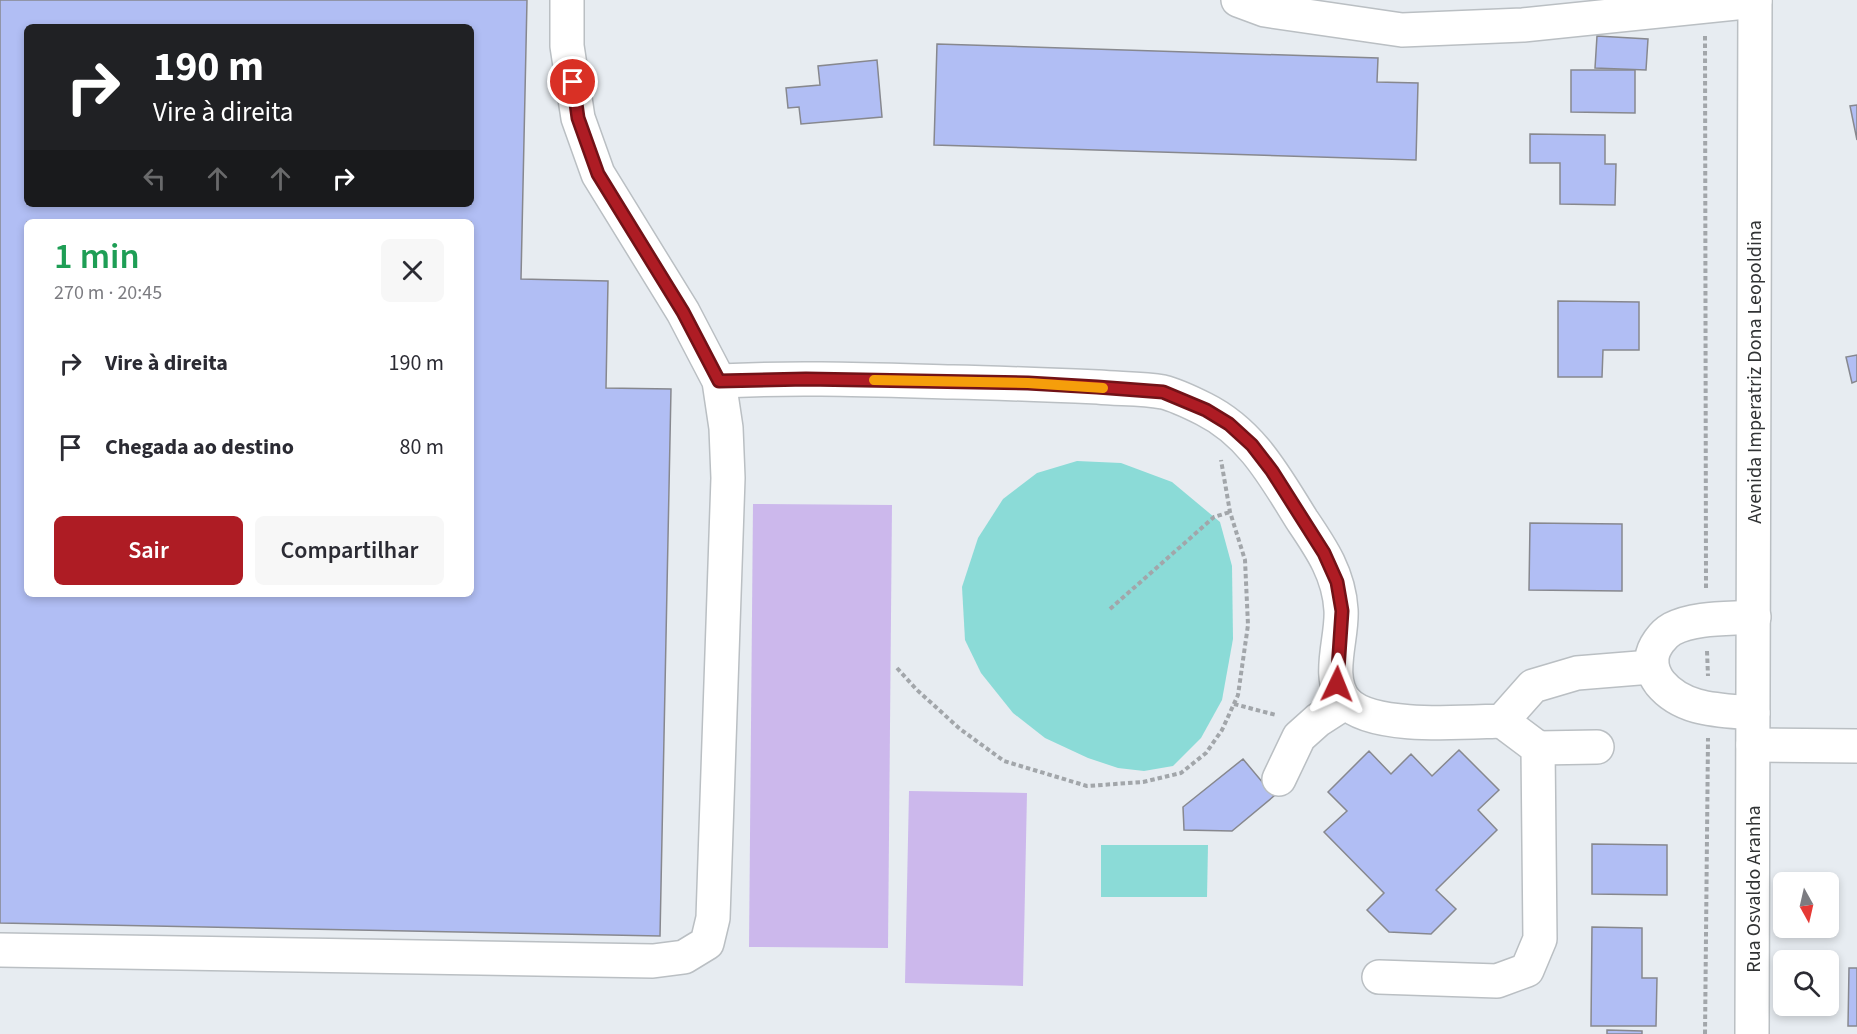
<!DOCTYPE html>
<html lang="pt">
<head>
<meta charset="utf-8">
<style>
	:root { --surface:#fff; --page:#f7f7f7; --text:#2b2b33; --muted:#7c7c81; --accent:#ae1c24 }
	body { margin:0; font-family:"Source Sans 3",sans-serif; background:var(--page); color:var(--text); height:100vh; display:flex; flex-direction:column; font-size:22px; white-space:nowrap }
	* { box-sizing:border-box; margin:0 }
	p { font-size:20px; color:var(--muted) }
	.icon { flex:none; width:33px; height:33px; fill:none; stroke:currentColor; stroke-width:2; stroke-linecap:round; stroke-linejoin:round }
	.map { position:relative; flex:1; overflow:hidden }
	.side { position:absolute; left:24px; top:219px; width:450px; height:378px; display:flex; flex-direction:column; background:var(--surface); border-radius:9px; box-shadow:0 3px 9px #0003 }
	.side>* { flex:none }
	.guide { position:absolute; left:24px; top:24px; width:450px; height:183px; border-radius:9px; box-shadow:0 3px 9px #0003; background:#202124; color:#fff; overflow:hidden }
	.needle { width:39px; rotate:172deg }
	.buttons { position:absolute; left:1773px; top:872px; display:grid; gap:12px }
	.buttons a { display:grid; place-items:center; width:66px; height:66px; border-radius:9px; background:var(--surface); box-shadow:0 3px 9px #0003; font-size:30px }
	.pin { position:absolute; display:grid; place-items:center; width:51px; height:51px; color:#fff; margin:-26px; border:3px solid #fff; border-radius:50%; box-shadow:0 2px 6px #0007 }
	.me { position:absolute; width:66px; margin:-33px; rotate:2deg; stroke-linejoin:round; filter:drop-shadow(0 0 4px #0008) }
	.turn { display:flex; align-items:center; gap:21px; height:126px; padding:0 30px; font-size:27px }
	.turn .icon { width:78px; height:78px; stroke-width:2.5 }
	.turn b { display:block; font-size:42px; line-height:51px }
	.lanes { display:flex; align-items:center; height:57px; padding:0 30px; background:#0003; justify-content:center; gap:30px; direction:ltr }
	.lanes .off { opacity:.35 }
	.round { display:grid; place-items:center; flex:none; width:63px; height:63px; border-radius:9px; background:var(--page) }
	.headline { display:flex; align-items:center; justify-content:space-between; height:102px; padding:0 30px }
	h1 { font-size:36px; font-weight:600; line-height:45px; color:#1e9e55 }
	.button { display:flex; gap:12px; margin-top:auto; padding:12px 30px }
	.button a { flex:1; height:69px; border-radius:9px; background:var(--accent); color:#fff; font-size:24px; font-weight:600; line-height:69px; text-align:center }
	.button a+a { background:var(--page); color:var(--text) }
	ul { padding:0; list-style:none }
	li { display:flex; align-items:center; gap:18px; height:84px; padding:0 30px }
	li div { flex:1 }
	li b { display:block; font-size:22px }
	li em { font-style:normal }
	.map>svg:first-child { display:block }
	.green { fill:#ccb8ec }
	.water { fill:#8bdbd7 }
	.building { fill:#b1bef4; stroke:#87888e; stroke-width:1.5; fill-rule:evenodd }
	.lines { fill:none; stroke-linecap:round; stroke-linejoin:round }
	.minor-casing { stroke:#babfc3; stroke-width:36 }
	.major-casing { stroke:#babfc3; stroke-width:36 }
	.path { stroke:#a2a6aa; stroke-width:4; stroke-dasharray:4.5 3; stroke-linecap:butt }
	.minor { stroke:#fff; stroke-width:33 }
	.major { stroke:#fff; stroke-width:33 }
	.route-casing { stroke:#711217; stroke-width:15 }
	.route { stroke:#ae1c24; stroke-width:10 }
	.slow { stroke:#f59e0b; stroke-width:10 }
	.labels { text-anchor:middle; stroke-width:4.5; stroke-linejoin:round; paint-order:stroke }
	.street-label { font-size:20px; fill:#313334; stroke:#fff }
</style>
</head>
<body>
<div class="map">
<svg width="1857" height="1034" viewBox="0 0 1857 1034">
	<rect width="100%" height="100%" fill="#e7ecf1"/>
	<g class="green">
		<polygon points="753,504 892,505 888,948 749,947"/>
		<polygon points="909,791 1027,793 1023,986 905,983"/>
	</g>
	<g class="water">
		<polygon points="1077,461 1121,463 1172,482 1220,522 1232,566 1233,639 1222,700 1201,738 1173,766 1144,771 1118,768 1088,758 1045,738 1013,713 981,673 965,640 962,587 978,538 1003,499 1037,473"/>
		<polygon points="1101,845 1208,845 1207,897 1101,897"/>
	</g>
	<g class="building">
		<path d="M0,0h527l-6,279 87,2 -2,107 65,1 -11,547 -660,-13zM27,27h444v177h-444zM27,222h444v372h-444z"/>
		<polygon points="1597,36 1648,39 1646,70 1595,68"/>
		<polygon points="937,44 1378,58 1377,82 1418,83 1416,160 934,145"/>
		<polygon points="877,60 882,117 801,124 799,107 788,108 786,88 820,85 818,66"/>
		<polygon points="1571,70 1635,70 1635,113 1571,112"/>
		<polygon points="1857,105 1857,140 1850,106"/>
		<polygon points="1530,134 1605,135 1605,164 1616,164 1615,205 1560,204 1560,163 1530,163"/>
		<polygon points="1558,301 1639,302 1639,350 1603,350 1602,377 1558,377"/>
		<polygon points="1857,355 1857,381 1852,383 1846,357"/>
		<polygon points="1530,523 1622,524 1622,591 1529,590"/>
		<polygon points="1459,750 1499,790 1478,810 1497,830 1436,890 1456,909 1431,934 1389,932 1367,910 1384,893 1324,832 1347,811 1328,792 1369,751 1391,774 1411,754 1432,776"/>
		<polygon points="1243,759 1274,796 1232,831 1184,830 1183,807"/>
		<polygon points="1592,844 1667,845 1667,895 1592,894"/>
		<polygon points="1592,927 1642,928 1642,978 1657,978 1656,1026 1591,1026"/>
		<polygon points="1849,968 1857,968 1857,1026 1848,1026"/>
		<polygon points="1607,1030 1642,1031 1642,1034 1607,1034"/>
	</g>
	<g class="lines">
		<defs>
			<g id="minor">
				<polyline points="1238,0 1265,10 1402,30 1523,25 1755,1"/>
				<path d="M719,381c78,-4 156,-1 234,1 49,1 97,3 145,5 21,2 44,1 65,5 13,3 29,11 41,17 48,24 71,68 98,111 19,28 37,54 39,90 2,28 -16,68 5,92 26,28 119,20 156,19l31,-35 44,-13 74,-6"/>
				<path d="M1753,713c-33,-3 -70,-2 -93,-30 -6,-8 -9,-15 -8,-25 1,-11 11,-24 20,-29 23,-12 56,-10 82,-12"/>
				<polyline points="1753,745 1857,746"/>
				<polyline points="1538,748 1597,747"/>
				<polyline points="1279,779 1299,737 1318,720 1346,702"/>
				<polyline points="0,950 653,961 684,957 707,943 713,918 728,478 726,428 719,381 683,312 598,174 578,118 567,46 567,0"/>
				<polyline points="1379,977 1497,981 1527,970 1540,939 1538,748 1502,721"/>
			</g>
			<polyline id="major" points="1752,1034 1755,0"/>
		</defs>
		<use href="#minor" class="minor-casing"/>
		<use href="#major" class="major-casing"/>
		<g class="path">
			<polyline points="1705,36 1706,589"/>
			<polyline points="1110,609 1214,517 1230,512"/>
			<polyline points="1707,651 1708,676"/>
			<polyline points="897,668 916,689 960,729 1004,761 1087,786 1143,782 1181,773 1206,753 1222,730 1238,695 1248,625 1245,560 1230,512 1221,460"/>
			<polyline points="1234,704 1276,715"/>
			<polyline points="1705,1034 1708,738"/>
		</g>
		<use href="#minor" class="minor"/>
		<use href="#major" class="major"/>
	</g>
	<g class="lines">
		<defs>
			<polyline id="route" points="573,82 578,118 598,174 683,312 719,381 806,379 1028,383 1097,387 1163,392 1206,410 1229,424 1252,445 1272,471 1324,553 1337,582 1342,611 1337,684"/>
		</defs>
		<use href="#route" class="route-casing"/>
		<use href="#route" class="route"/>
		<polyline class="slow" points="874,380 1028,383 1103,388"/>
	</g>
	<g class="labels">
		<g class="street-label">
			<text transform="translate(1754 372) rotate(-90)" y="7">Avenida Imperatriz Dona Leopoldina</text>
			<text transform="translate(1753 889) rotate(-90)" y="7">Rua Osvaldo Aranha</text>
		</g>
	</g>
</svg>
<div class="buttons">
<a><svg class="needle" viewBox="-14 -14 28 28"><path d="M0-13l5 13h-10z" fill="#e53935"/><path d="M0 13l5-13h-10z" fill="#7c7c81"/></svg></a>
<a><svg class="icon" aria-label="search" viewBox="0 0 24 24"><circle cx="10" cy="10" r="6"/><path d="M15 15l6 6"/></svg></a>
</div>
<div class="pin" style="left:573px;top:82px;background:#d93025"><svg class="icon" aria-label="arrive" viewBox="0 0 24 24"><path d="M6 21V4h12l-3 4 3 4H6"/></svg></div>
<svg class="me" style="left:1337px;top:684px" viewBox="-20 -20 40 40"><path d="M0-17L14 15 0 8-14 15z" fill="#ae1c24" stroke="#fff" stroke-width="4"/></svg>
<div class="guide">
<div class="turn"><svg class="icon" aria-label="right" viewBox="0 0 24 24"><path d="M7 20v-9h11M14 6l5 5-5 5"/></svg><div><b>190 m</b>Vire à direita</div></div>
<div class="lanes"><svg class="icon off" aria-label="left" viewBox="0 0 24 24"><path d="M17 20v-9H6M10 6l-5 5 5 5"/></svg><svg class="icon off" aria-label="ahead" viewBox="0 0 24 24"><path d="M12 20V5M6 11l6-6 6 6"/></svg><svg class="icon off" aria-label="ahead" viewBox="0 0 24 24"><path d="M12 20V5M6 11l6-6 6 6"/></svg><svg class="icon" aria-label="right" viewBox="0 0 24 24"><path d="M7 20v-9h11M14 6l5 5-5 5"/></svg></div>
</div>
<section class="side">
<div class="headline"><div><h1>1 min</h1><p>270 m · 20:45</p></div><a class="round"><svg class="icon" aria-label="close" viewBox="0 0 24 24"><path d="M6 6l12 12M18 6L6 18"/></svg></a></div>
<ul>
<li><svg class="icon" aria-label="right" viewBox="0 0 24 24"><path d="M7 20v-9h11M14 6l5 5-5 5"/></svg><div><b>Vire à direita</b></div><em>190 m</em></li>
<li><svg class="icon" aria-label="arrive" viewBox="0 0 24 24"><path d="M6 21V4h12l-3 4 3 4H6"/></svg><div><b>Chegada ao destino</b></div><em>80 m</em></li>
</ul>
<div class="button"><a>Sair</a><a>Compartilhar</a></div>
</section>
</div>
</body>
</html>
